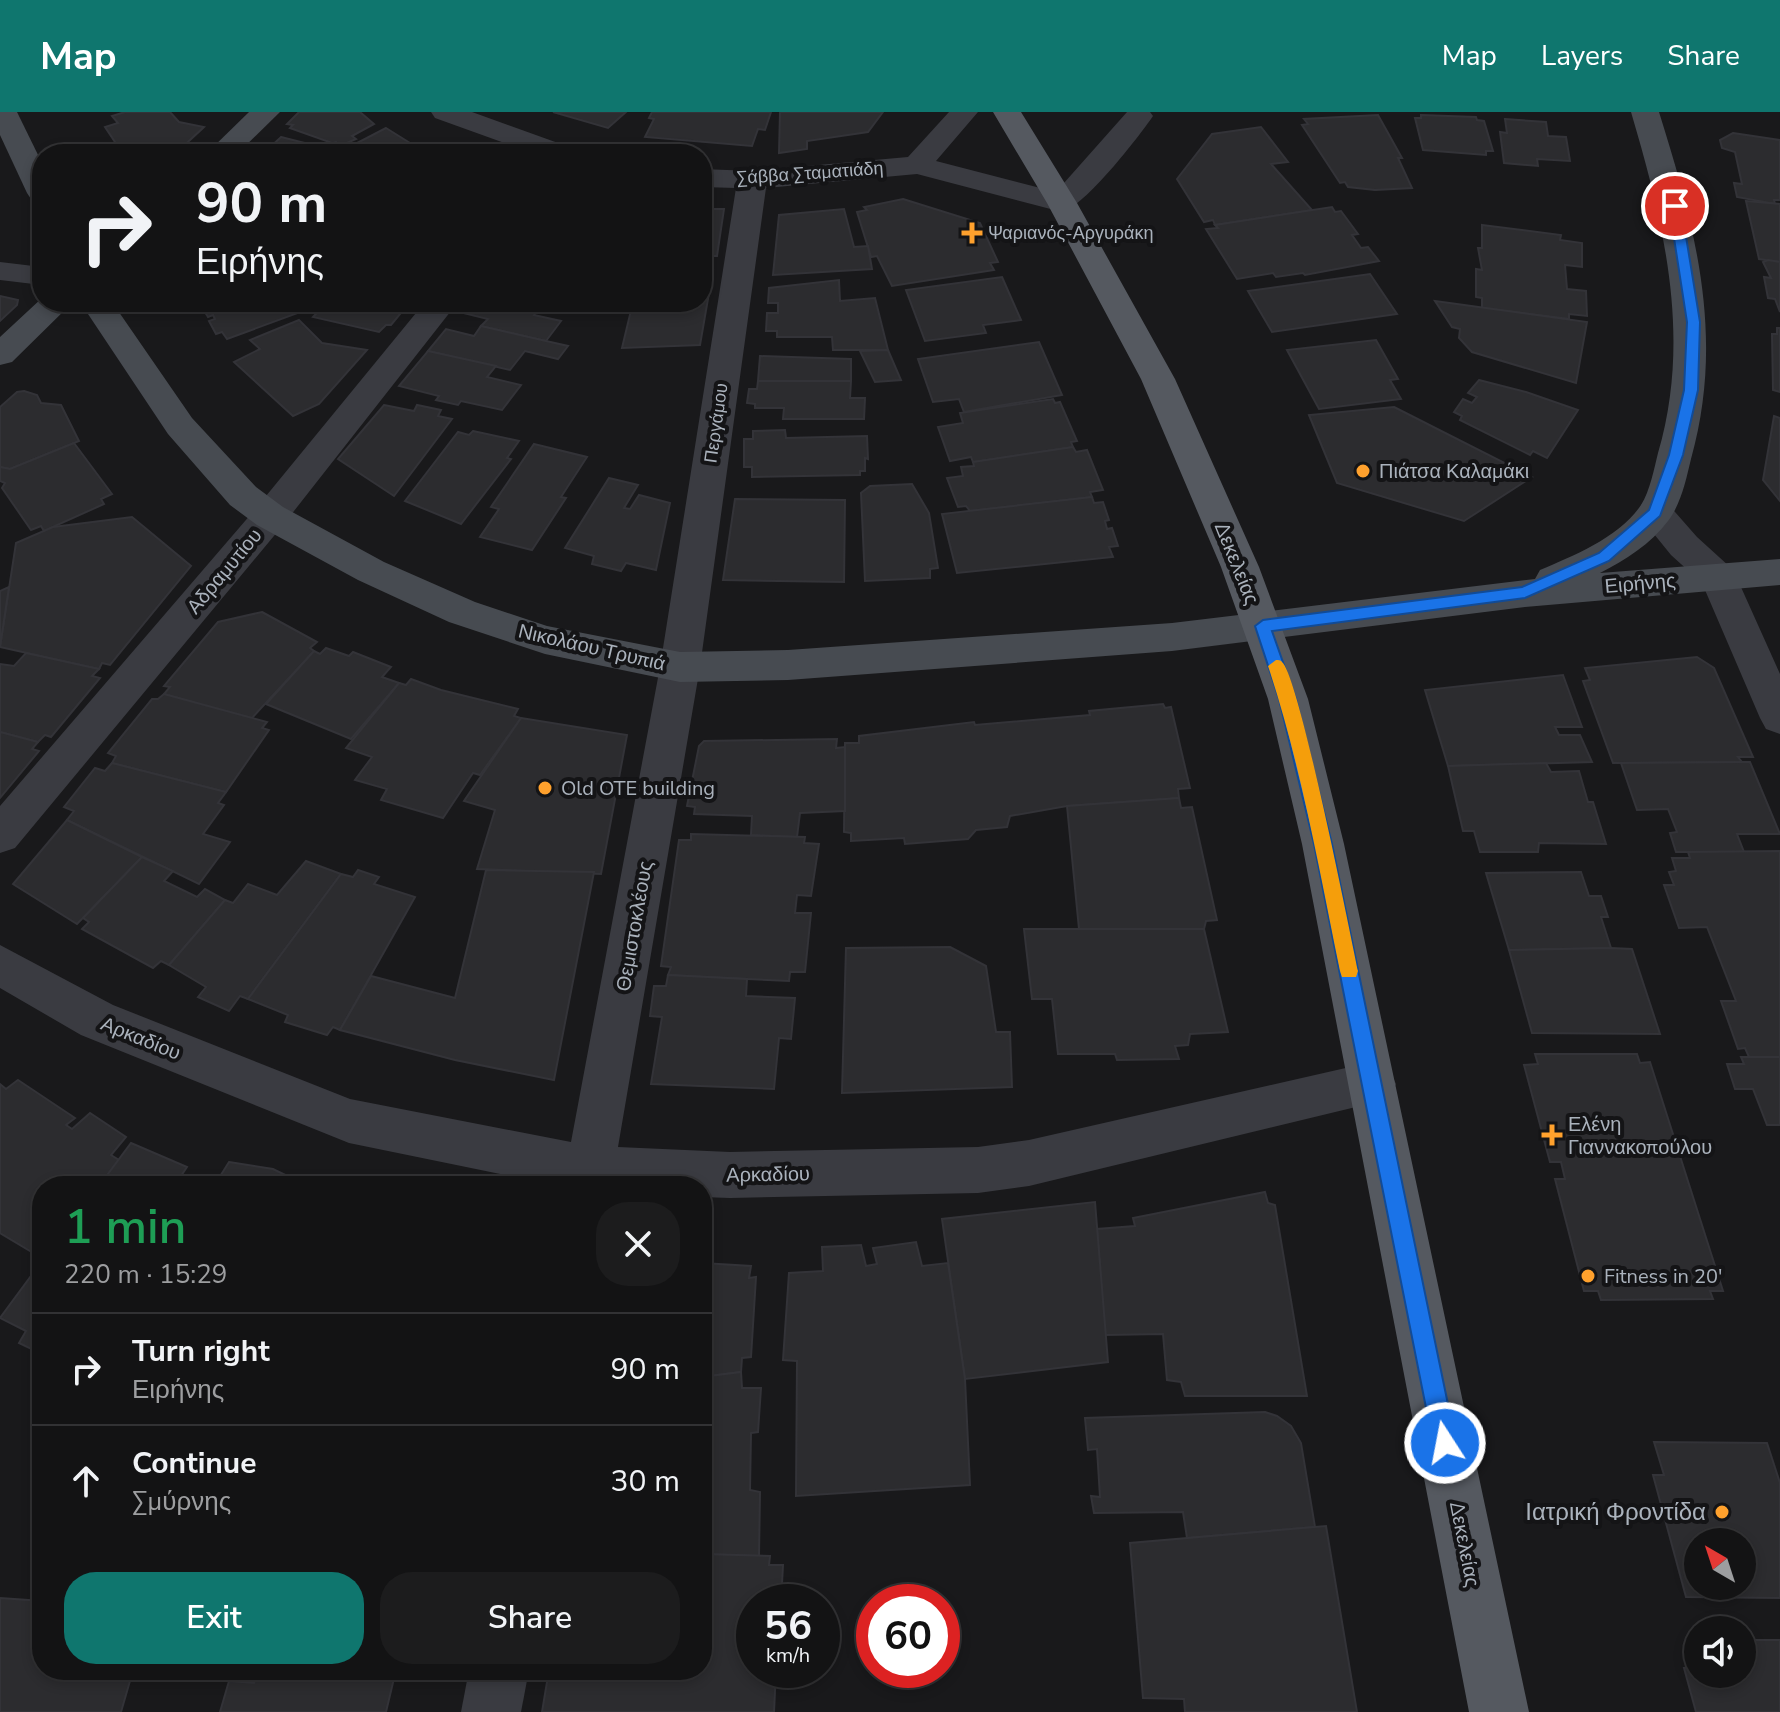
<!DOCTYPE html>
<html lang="en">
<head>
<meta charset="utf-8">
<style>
	:root { --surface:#131314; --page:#1c1c1d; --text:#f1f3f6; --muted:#9d9ea0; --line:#323234; --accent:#0f766e }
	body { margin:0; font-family:"Nunito Sans",sans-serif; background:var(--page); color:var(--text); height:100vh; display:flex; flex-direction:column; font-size:30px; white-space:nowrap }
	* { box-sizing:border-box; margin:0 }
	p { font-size:26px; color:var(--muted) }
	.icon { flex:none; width:44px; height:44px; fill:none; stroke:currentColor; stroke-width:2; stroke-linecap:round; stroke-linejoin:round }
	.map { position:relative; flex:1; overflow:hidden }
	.sheet { position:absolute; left:32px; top:1064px; width:680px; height:504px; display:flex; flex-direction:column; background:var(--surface); border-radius:32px; box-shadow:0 4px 12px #0003,0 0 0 2px var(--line) }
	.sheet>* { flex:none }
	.banner { position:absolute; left:32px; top:32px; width:680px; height:168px; border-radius:32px; box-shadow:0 4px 12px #0003,0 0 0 2px var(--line); background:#131314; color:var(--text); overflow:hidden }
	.needle { width:52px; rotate:321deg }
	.fabs { position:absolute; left:1684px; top:1416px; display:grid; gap:16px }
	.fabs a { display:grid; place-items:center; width:72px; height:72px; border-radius:50%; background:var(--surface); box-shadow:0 4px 12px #0003,0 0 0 2px var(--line); font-size:40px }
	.speed { position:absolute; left:736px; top:1472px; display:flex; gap:16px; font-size:40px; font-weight:700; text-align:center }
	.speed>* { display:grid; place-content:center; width:104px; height:104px; border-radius:50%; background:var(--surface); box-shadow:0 4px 12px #0003,0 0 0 2px var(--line); line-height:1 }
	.speed small { font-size:20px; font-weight:400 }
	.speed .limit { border:12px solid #d22; background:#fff; color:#111 }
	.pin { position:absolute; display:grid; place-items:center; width:68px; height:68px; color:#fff; margin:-34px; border:4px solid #fff; border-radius:50%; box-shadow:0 2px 8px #0007 }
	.me { position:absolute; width:88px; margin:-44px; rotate:349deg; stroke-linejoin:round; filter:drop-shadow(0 0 6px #0008) }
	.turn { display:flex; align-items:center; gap:28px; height:168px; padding:0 32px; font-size:36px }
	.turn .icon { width:104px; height:104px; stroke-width:2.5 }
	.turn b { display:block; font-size:56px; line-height:68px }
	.round { display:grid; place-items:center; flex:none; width:84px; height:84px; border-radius:32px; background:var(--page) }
	.summary { display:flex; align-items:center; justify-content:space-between; height:136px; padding:0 32px }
	h1 { font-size:48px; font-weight:600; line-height:60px; color:#1e9e55 }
	.action { display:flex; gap:16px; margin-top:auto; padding:16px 32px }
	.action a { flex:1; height:92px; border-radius:32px; background:var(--accent); color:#fff; font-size:32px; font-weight:600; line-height:92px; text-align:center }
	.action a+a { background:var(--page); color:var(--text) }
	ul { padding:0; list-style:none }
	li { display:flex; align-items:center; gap:24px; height:112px; padding:0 32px; border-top:2px solid var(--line) }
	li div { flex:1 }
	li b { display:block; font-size:30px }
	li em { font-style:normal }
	header { display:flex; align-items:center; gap:48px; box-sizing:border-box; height:112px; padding:0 40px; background:var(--accent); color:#fff }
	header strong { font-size:38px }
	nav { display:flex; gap:44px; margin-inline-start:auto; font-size:28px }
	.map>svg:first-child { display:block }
	.building { fill:#2c2c2f; stroke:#333338; stroke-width:2; fill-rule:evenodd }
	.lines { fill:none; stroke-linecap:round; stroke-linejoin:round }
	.street { fill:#3a3b41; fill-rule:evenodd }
	.secondary { fill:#474b51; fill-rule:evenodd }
	.primary { fill:#555960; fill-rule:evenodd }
	.route { fill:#1a73e8; stroke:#114b97; stroke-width:2 }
	.slow { fill:#f59e0b }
	.poi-dot { fill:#ffa12d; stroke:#141416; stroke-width:3 }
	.labels { text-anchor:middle; stroke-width:8; stroke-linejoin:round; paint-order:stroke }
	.far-street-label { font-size:18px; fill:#aab2bc; stroke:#141416 }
	.far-poi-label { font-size:18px; fill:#aab2bc; stroke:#141416; text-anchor:start }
	.poi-label { font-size:20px; fill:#aab2bc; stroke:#141416; text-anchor:start }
	.street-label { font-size:20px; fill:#aab2bc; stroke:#141416 }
	.near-poi-label { font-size:24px; fill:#aab2bc; stroke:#141416; text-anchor:end }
</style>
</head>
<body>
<header>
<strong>Map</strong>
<nav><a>Map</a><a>Layers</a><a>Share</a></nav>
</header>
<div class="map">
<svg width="1780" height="1600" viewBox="0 0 1780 1600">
	<rect width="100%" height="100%" fill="#19191b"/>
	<g class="building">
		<polygon points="125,0 170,0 179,10 204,15 175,42 123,42 105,15 118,11 112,4"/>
		<polygon points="299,0 360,0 374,12 352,24 356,27 340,34 336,30 332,31 290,16 293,13 287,12"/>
		<polygon points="553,0 626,0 608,16"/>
		<polygon points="652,0 771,0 765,18 758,17 752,34 645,25 654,7 649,6"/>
		<polygon points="883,0 868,20 807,29 807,37 779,41 780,0"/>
		<polygon points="1378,3 1402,46 1398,46 1412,76 1375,78 1348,75 1345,70 1340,71 1302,13 1308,12 1304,7"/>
		<polygon points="1421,3 1476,5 1477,8 1484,9 1493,39 1486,39 1486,43 1423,38 1415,6 1421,6"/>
		<polygon points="1505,7 1546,10 1548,24 1566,25 1570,49 1537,47 1538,54 1504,51 1500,20 1507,21"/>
		<polygon points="1261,15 1288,50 1271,52 1312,98 1215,113 1213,108 1204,110 1177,67 1212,22"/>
		<polygon points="386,16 426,41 336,42"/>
		<polygon points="1733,21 1780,28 1780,88 1774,88 1775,92 1737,85 1734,71 1742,72 1735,40 1722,36 1720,28"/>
		<polygon points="281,25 333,38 330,42 256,42 262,37 267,38"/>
		<polygon points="903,87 980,111 998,150 990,151 994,158 892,174 877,144 871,145 857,100 867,98 864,95"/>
		<polygon points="1746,89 1780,92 1780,150 1759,147"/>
		<polygon points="1332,95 1335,100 1341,99 1358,122 1352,123 1361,136 1368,135 1379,149 1305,163 1303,161 1276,165 1273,161 1237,167 1206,117 1218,116 1215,113"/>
		<polygon points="702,97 724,97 717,144 702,144"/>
		<polygon points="844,97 854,135 868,134 872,157 773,163 779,103"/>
		<polygon points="1482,113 1561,123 1560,128 1582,131 1582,155 1565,153 1567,177 1586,179 1587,204 1569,202 1569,207 1482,196 1482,186 1476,185 1476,157 1482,158 1478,136 1482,136"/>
		<polygon points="1768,148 1780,150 1780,200 1775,187 1768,186 1764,165 1771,166 1763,150"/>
		<polygon points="702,158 713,158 700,233 622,236 633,190 702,190"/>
		<polygon points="1370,162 1397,202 1272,220 1248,179"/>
		<polygon points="1002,165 1021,208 983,213 986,221 925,229 906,178"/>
		<polygon points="839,168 840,189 875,186 888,238 833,238 832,225 777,225 777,219 766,219 767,201 778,201 778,191 768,191 769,176"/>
		<polygon points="0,184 18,188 17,193 0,209"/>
		<polygon points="1435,189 1587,210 1576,271 1472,240 1459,226 1460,217 1452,215"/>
		<polygon points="205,190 297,190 303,199 227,227 222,220 216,222 209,209 215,207 213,203 208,205 200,192"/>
		<polygon points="327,190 410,190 391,213 386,213 379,220 313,205"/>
		<polygon points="472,190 523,190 541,194 534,203 561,209 546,229 481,214 488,207 463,201"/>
		<polygon points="299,208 322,231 367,238 319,292 293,304 234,250 260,237 250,228"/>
		<polygon points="481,214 546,229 568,234 558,247 525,239 510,258 428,239 446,217 474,224"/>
		<polygon points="1777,216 1780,216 1780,280 1773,278 1772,222 1777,222"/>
		<polygon points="1376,228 1398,267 1390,268 1401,287 1319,297 1287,238"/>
		<polygon points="1039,230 1062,283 964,300 959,287 933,290 918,247"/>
		<polygon points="888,238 901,268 875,270 860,239"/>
		<polygon points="428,239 496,254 487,265 521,273 502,298 461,289 458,293 436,288 439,284 399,274"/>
		<polygon points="760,244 851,247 851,269 758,269"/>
		<polygon points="1479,268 1526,280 1578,298 1547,346 1533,339 1530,343 1460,308 1462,304 1454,300 1463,287 1472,291 1477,285 1468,281"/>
		<polygon points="758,269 851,269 850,286 865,286 864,307 783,307 784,296 755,296 755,292 747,291 749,277 757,277"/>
		<polygon points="24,279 37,283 41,291 61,293 79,329 10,357 0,355 0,295 17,280"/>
		<polygon points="1053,287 1055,291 1060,290 1077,329 1071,330 1073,335 973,350 971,345 950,349 938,315 963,311 960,301"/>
		<polygon points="384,293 414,299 417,293 441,298 438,304 452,307 394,384 338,347"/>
		<polygon points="1394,295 1532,365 1464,409 1337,371 1309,303"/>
		<polygon points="1774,304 1780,306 1780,389 1763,368"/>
		<polygon points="785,318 786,326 867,324 868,347 865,346 865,359 860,359 860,363 752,365 752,355 744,355 744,327 753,327 753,319"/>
		<polygon points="473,319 519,329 507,346 511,347 461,412 405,389 458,320 469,323"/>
		<polygon points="74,331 112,382 101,387 104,392 44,419 41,414 31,418 2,376 5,371 0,369 0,355 10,357"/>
		<polygon points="534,332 587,345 561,385 566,386 532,438 480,425 499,397 491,395"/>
		<polygon points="1073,335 1076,340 1087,338 1103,378 1090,380 1092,385 970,399 966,394 958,395 947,366 963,364 961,355 974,354 973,350"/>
		<polygon points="609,366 638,373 624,396 630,397 639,383 670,391 656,458 626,451 621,459 592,452 594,444 565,436"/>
		<polygon points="912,372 929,401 938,456 930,457 930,466 865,469 861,381 870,374"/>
		<polygon points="1092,385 1094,391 1103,390 1109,408 1105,409 1107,417 1112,416 1118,434 1109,435 1113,445 957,461 942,402"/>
		<polygon points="735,387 845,388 844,470 723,468"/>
		<polygon points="132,405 191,454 110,553 102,551 99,557 0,535 16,431 53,415"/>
		<polygon points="9,475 0,535 0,479"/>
		<polygon points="262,500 317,530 310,536 314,539 251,607 164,582 170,575 164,574 218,510"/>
		<polygon points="326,536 349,544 353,540 391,555 382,565 399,571 351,627 266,592 314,539 320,542"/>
		<polygon points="26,541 99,557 92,564 100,566 51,625 45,623 38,630 0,620 0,552 14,554"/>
		<polygon points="1697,545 1714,556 1753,645 1738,645 1742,650 1613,651 1583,569 1590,568 1585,556"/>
		<polygon points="1563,563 1582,615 1555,615 1559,623 1580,623 1592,650 1448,654 1425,578"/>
		<polygon points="411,567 441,578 518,597 514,604 521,606 480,663 473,661 443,706 381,688 387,677 355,668 372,645 346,636 399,571 406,573"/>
		<polygon points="164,582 267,610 262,616 269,618 226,680 112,651 116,644 108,641 152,587 158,587"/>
		<polygon points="1163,592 1165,596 1171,595 1190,676 1178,677 1179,686 1067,694 1010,704 1007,715 976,718 968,727 905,732 904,726 851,729 851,721 844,720 845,631 859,631 859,624 974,610 975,613 1090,603 1089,599"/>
		<polygon points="521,606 627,623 601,762 477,757 495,698 464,689"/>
		<polygon points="0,620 38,630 32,637 39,639 0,686"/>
		<polygon points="837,627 836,636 845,635 845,699 800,701 797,725 751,723 752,704 694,702 695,695 687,694 699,634 704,629"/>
		<polygon points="1742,650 1750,650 1780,722 1737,722 1744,740 1676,740 1670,721 1677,720 1668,697 1637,698 1621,651"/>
		<polygon points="112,651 226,680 218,691 224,693 203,722 230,730 199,772 67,708 74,699 64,695 95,656 105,659"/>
		<polygon points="1546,651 1551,660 1579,659 1588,690 1593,690 1606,732 1539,731 1538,740 1480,740 1474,719 1463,719 1448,654"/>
		<polygon points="1179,686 1181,696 1192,695 1217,808 1206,809 1204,817 1079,817 1067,694"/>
		<polygon points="67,708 142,745 77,812 13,772"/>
		<polygon points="691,722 805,725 804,731 819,732 811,784 797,783 795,801 811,801 805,860 790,860 789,869 747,867 668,863 671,855 661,854 679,728 691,728"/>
		<polygon points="1780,739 1780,945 1749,945 1745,936 1738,937 1721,889 1736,889 1707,815 1679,816 1664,773 1674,773 1669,760 1676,759 1672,746 1690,746 1688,740"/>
		<polygon points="142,745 173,759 164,769 197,785 205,777 225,788 169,853 161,849 153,856 82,817 89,810 83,806"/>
		<polygon points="306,749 341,762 248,887 240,884 229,899 198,885 206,875 169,853 225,788 233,791 248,772 277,783"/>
		<polygon points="358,758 379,765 374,772 415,785 340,918 333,915 327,923 285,910 288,903 248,887 341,762 353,765"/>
		<polygon points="486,758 594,760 554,968 455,948 340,918 371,864 455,886"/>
		<polygon points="1581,760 1589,784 1601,784 1608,805 1601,805 1611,836 1509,838 1486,761"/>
		<polygon points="1024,817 1204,817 1228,920 1190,922 1188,933 1175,934 1179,947 1117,948 1115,942 1058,942 1052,887 1032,887"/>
		<polygon points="950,835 986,854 996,920 1010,920 1012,975 842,981 846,836"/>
		<polygon points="1611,836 1632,837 1660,922 1532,921 1509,838"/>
		<polygon points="668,863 747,867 746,884 795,886 791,927 779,926 774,977 651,972 662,905 650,904 654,874 666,874"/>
		<polygon points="1535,942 1637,942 1640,951 1650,950 1723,1179 1710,1179 1713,1187 1601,1188 1598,1179 1584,1179 1555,1067 1565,1067 1561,1050 1550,1050 1524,953 1538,952"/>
		<polygon points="1741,945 1780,945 1780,1013 1767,1013 1753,977 1735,977 1727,952 1744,952"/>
		<polygon points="18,968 75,1006 66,1013 72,1017 90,1001 126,1025 111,1043 119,1048 99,1074 42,1074 42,1134 35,1142 0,1121 0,972 6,977"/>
		<polygon points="131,1031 187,1055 175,1073 178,1074 99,1074"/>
		<polygon points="229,1050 273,1057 308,1074 214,1074"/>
		<polygon points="1265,1080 1268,1091 1275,1093 1307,1284 1185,1284 1181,1270 1167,1268 1163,1222 1105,1223 1097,1117 1135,1114 1133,1106"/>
		<polygon points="1095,1090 1108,1250 965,1267 942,1107"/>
		<polygon points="916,1130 922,1154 948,1151 965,1267 970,1373 796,1384 797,1249 783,1248 789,1161 823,1159 822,1135 861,1133 866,1154 877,1152 873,1136"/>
		<polygon points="42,1149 42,1242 19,1231 26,1219 0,1206"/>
		<polygon points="702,1151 751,1154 749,1166 756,1165 751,1245 742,1246 741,1260 702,1265"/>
		<polygon points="741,1260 742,1276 761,1276 758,1320 751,1321 750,1378 760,1380 759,1444 702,1442 702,1265"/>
		<polygon points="1265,1300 1277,1304 1291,1314 1301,1331 1315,1415 1187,1426 1183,1400 1094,1401 1091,1384 1100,1385 1097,1337 1088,1338 1085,1306"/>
		<path d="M1654,1330l113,1 13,40v115l-94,-1 -33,-122h11zM1698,1430h44v44h-44z"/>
		<polygon points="1326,1414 1357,1600 1185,1600 1184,1587 1143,1586 1130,1431"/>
		<polygon points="702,1442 770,1444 769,1453 783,1453 781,1490 754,1490 754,1558 776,1558 774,1600 542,1600 549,1558 702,1558"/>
		<polygon points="0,1486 42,1489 42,1558 119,1558 132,1562 121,1600 0,1600"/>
		<polygon points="1742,1528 1780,1528 1780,1600 1696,1600 1684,1556 1698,1555 1698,1562 1742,1562"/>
		<polygon points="258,1558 396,1558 386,1600 220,1600 229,1569 254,1571"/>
	</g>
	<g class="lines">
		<g class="street">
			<polygon points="431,0 472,0 572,36 576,42 535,42 435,6"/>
			<path d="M949,0h29l-42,49 120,31 71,-80h23l3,4c-15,22 -68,90 -91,96l-145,-38 -151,14 -66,479 -82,480 112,5 248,-5 51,-7 343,-78 17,7 7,15 -7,15 -360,87 -51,7 -248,5 -28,-1v-11h-144l-209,-43 -268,-108 -81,-47v-43l113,60 237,94 221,43 89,-475 76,-479 -34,-1v-18l50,2 156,-14z"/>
			<polygon points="0,150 42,155 42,173 0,168"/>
			<polygon points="425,190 458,190 283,413 15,736 0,741 0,694 257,395"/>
			<polygon points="1655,388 1668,392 1697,425 1730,455 1736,464 1780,562 1780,622 1766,617 1760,606 1702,471 1671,443 1637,401 1642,392"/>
			<polygon points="469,1558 529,1558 521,1600 461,1600"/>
		</g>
		<g class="secondary">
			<polygon points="0,0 17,0 42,51 42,90 31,87 27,81 0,23"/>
			<polygon points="249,0 280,0 237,42 206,42"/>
			<path d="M1631,0h28c37,118 66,225 32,347 -5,21 -10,45 -23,62 -17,23 -43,39 -68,52l180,-14v26l-255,22 -353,44 -384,29 -108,2 -135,-28 -96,-32 -91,-42 -101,-55 -27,-20 -62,-71 -88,-132h32l80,116 64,69 27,20 101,55 91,40 72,24 133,26 108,-2 384,-27 363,-44 5,-9c33,-14 80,-33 101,-65 9,-14 13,-36 17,-52 34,-116 6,-229 -27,-341z"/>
			<polygon points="42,186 42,190 73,190 12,250 0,253 0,225"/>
		</g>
		<polygon class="primary" points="993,0 1021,0 1077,91 1175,267 1259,455 1308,587 1344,732 1529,1600 1469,1600 1302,732 1268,587 1221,455 1141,267 1047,91"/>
	</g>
	<polygon class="route" points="1675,90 1681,94 1700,210 1698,278 1683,343 1660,404 1609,449 1525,486 1272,519 1296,587 1332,732 1456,1331 1453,1339 1445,1342 1437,1339 1433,1331 1314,732 1279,587 1255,514 1263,508 1522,475 1599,441 1649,398 1669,343 1684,278 1687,210 1669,94"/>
	<path class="slow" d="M1276,548c2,0 5,0 6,2 17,14 68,270 76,309l-2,6h-14l-2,-6c-21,-102 -39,-206 -72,-305z"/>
	<g class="poi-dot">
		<path d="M968 109h8v8h8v8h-8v8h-8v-8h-8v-8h8z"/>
		<circle cx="1363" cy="359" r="8"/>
		<circle cx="545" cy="676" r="8"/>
		<path d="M1548 1011h8v8h8v8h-8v8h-8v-8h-8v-8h8z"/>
		<circle cx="1588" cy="1164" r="8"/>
		<circle cx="1722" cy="1400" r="8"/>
	</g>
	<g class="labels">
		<g class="far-street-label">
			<text transform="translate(810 61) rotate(-4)" y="6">Σάββα Σταματιάδη</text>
			<text transform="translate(716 311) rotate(-82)" y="6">Περγάμου</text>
		</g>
		<g class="far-poi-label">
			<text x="988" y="127">Ψαριανός-Αργυράκη</text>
		</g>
		<g class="poi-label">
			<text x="1379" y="366">Πιάτσα Καλαμάκι</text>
			<text x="561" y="683">Old OTE building</text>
			<text x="1568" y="1019">Ελένη<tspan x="1568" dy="23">Γιαννακοπούλου</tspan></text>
			<text x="1604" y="1171">Fitness in 20'</text>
		</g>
		<g class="street-label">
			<text transform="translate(1237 451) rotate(68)" y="7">Δεκελείας</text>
			<text transform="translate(224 459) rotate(-50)" y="7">Αδραμυτίου</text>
			<text transform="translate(1640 471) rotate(-5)" y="7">Ειρήνης</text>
			<text transform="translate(592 535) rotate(13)" y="7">Νικολάου Τρυπιά</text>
			<text transform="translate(634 814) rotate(-80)" y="7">Θεμιστοκλέους</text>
			<text transform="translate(141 926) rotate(22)" y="7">Αρκαδίου</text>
			<text transform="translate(768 1062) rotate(-1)" y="7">Αρκαδίου</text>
			<text transform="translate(1465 1432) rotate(79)" y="7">Δεκελείας</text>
		</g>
		<g class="near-poi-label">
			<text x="1706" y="1408">Ιατρική Φροντίδα</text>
		</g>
	</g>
</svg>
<div class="fabs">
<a><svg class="needle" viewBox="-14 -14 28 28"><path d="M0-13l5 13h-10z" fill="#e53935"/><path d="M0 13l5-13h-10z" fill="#9d9ea0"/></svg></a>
<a><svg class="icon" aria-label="sound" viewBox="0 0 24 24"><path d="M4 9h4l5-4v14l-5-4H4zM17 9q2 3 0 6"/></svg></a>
</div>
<div class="speed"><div>56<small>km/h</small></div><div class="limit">60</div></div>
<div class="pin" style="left:1675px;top:94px;background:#d93025"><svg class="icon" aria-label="arrive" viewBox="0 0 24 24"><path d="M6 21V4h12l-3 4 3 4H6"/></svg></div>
<svg class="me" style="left:1445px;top:1331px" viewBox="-20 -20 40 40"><circle r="17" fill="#1a73e8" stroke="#fff" stroke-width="3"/><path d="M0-11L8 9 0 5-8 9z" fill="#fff"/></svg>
<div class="banner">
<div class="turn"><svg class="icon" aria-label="right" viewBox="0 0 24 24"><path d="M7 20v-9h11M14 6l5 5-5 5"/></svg><div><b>90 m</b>Ειρήνης</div></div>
</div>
<section class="sheet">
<div class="summary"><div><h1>1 min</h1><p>220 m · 15:29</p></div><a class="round"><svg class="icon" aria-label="close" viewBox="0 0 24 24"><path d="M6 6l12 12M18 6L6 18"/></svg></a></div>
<ul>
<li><svg class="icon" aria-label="right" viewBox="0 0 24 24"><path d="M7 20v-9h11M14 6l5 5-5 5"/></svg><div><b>Turn right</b><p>Ειρήνης</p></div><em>90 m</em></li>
<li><svg class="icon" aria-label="ahead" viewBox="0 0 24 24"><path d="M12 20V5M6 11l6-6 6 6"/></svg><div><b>Continue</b><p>Σμύρνης</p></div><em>30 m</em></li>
</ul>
<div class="action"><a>Exit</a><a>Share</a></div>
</section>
</div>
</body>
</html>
